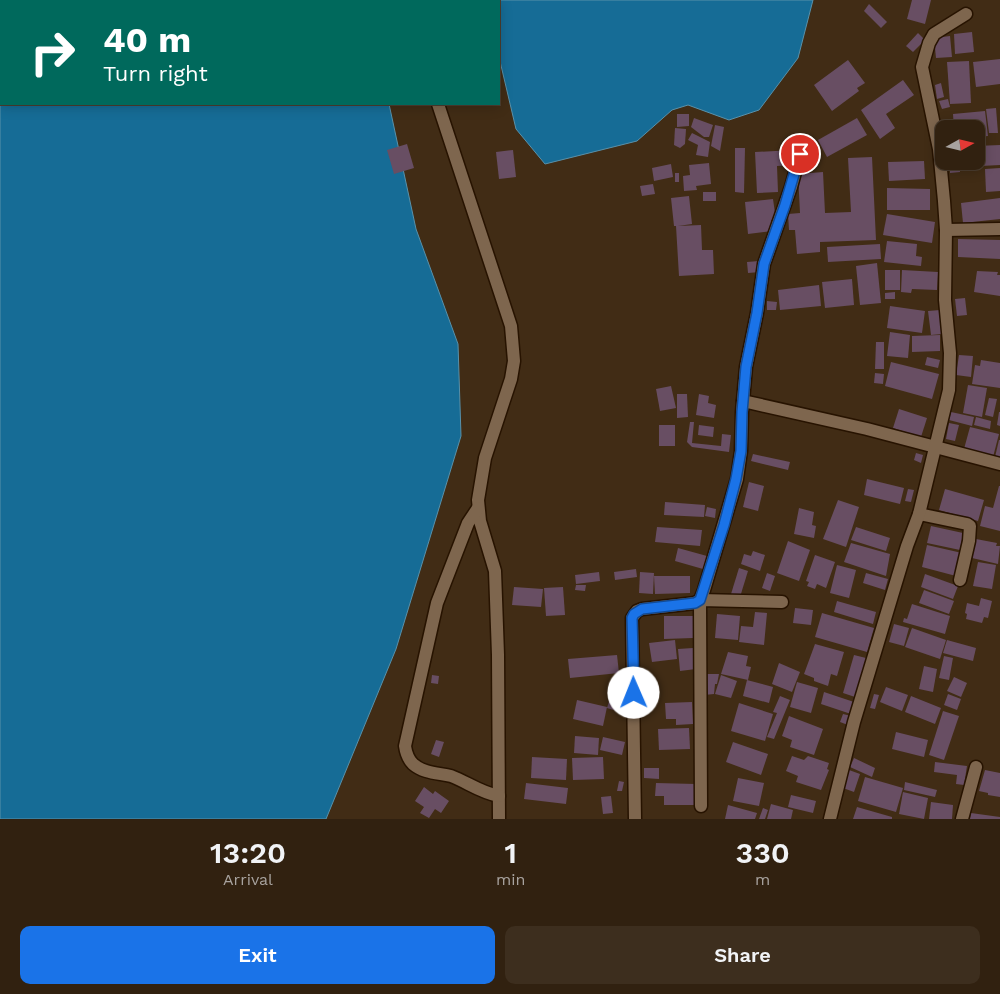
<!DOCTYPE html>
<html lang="en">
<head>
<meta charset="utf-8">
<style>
	:root { --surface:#312110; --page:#3d2e1e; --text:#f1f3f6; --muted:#a8a39f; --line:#4c3e30; --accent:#1a73e8 }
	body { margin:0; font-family:"Work Sans",sans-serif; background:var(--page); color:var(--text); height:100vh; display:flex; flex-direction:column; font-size:19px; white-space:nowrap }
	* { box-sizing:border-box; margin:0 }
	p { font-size:16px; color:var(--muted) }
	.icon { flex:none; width:28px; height:28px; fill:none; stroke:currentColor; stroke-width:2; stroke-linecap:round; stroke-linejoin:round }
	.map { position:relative; height:819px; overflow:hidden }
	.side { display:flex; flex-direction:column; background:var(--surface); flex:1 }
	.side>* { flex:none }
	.guide { position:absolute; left:0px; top:0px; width:500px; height:105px; box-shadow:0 2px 12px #0003,0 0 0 1px var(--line); background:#00695c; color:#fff; overflow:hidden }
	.needle { width:32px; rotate:82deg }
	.controls { position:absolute; left:935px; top:120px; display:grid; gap:10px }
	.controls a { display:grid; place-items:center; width:50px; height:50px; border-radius:10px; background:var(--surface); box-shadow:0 2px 12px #0003,0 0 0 1px var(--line); font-size:25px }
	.pin { position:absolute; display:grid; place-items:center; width:42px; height:42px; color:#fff; margin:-21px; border:2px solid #fff; border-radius:50%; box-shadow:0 1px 5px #0007 }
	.me { position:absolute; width:55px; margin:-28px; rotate:359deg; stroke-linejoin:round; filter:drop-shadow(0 0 4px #0008) }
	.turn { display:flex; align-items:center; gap:18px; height:105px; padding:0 20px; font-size:22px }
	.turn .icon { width:65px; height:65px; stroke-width:2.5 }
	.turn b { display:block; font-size:35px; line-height:42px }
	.eta { display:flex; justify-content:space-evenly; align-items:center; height:85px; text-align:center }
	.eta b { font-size:30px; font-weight:600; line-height:35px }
	.cta { display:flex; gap:10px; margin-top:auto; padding:10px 20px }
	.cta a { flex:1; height:58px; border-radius:10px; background:var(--accent); color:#fff; font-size:20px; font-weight:600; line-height:58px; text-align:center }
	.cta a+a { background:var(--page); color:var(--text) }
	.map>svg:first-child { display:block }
	.water { fill:#166c96; stroke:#5991aa }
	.building { fill:#684e63 }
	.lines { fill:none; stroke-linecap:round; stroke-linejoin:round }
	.minor-casing { stroke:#271300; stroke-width:15 }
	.minor { stroke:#7e664e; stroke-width:12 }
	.route-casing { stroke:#114b97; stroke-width:12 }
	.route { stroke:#1a73e8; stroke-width:9 }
</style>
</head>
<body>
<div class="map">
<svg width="1000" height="819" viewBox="0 0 1000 819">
	<rect width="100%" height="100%" fill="#412c15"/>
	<g class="water">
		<polygon points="0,0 413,0 1,1 1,104 389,104 416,229 458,344 461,436 396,649 326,819 0,819"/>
		<polygon points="450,0 813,0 798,58 759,110 729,120 688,105 672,110 637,141 545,164 516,129 499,57 499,1"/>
	</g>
	<g class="building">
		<polygon points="912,0 931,0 925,24 907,19"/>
		<polygon points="869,4 887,22 881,28 864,11"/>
		<polygon points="972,32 974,52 955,54 954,34"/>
		<polygon points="918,33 925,40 913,52 906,46"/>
		<polygon points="950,36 952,57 936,58 934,38"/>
		<polygon points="1000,59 1000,84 976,87 973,62"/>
		<polygon points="848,60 865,83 857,88 859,91 832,111 814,85"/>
		<polygon points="969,61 971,103 950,104 947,62"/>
		<polygon points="903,80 914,95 886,114 895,128 880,139 861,110"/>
		<polygon points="941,83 944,97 937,99 935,85"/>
		<polygon points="948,99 950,107 942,109 939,101"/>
		<polygon points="996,108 998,133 989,133 986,109"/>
		<polygon points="985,111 988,136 976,137 976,129 954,129 953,114"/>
		<polygon points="677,114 689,114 689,126 677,127"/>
		<polygon points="694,118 713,125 709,137 704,137 691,127"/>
		<polygon points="857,118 867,135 827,157 818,140"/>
		<polygon points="715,125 724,127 720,151 711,146"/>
		<polygon points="675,128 686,129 685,144 680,148 674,145"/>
		<polygon points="692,133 710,142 708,157 696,155 698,145 688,140"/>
		<polygon points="407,144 414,168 394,174 387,150"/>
		<polygon points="1000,145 1000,165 962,167 962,161 976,161 976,146"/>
		<polygon points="735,148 745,148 744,193 735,192"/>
		<polygon points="513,150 516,177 499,179 496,152"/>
		<polygon points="794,150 794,165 777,166 778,192 757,193 755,152"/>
		<polygon points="872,157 876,240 820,242 820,252 797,254 795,230 789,230 788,214 800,213 798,174 823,172 825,213 851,212 848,158"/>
		<polygon points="924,161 925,179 889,181 888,162"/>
		<polygon points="950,161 959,161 960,172 950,173"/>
		<polygon points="709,163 711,184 696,186 697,190 684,191 683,176 690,175 689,165"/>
		<polygon points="671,164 673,177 654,181 652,168"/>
		<polygon points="1000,168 1000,191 986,192 985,169"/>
		<rect x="675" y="173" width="4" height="9"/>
		<polygon points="653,184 655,194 642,196 640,186"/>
		<polygon points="887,188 930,189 930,210 887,210"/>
		<rect x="703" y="192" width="13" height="9"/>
		<polygon points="689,196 692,224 678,226 701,225 702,250 713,250 714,274 679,276 676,226 674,226 671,198"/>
		<polygon points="1000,198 1000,219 963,223 961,203"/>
		<polygon points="773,199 776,220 771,220 772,231 748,234 745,202"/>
		<polygon points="887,214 935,222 932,243 883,235"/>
		<polygon points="958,239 1000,240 1000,259 958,257"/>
		<polygon points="887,241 917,244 916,256 922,257 921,266 884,262"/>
		<polygon points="880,244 881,259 828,262 827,247"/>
		<polygon points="759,261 760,272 748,273 747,262"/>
		<polygon points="877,263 881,303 860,305 856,266"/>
		<rect x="885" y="270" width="15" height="20"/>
		<polygon points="902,270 938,272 937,290 912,289 911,293 901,292"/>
		<polygon points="977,271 998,272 997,275 1000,275 1000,296 974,292"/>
		<polygon points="852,279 854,305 825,308 822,282"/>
		<polygon points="819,285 821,306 780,310 778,290"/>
		<polygon points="895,292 895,299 885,299 885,293"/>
		<polygon points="965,298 967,315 957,316 955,299"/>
		<polygon points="767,301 777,302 776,310 767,310"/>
		<polygon points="890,306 925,311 922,333 887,328"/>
		<polygon points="940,310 942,334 931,335 928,311"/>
		<polygon points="890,332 910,335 908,358 887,356"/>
		<polygon points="940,335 940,351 912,352 912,336"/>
		<polygon points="876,342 884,342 884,369 875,369"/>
		<polygon points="959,355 973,356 971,377 956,375"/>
		<polygon points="927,357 940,360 938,368 925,365"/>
		<polygon points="981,360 1000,363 1000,388 972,384 975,365 980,366"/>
		<polygon points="891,362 939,374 932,399 885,386"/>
		<polygon points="875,373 884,374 883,384 874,383"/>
		<polygon points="968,385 987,388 982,417 963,413"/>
		<polygon points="671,386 676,408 660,411 656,389"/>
		<polygon points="677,394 687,394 688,417 677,418"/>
		<polygon points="699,394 709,396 708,403 716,405 714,418 696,415"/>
		<polygon points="989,398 997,399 993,417 985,415"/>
		<polygon points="899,409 927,418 921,437 893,428"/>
		<polygon points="951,412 974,417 972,426 949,420"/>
		<polygon points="999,412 1000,412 1000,426 997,425"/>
		<polygon points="976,417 991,421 990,429 974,425"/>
		<polygon points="690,422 694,422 692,443 721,446 722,434 731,435 729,452 692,447 687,442"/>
		<polygon points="949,423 959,425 955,441 946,439"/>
		<rect x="659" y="425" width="16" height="21"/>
		<polygon points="699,425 714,427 713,437 698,435"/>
		<polygon points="970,427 999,434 993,457 964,449"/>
		<polygon points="999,440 1000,440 1000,458 995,457"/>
		<polygon points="916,453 923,455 921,463 914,460"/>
		<polygon points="753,454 790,462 788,470 751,461"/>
		<polygon points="867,479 904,488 900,504 864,495"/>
		<polygon points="749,482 764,486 758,511 743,507"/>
		<polygon points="999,486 1000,486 1000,531 980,526 985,506 993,508"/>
		<polygon points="908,489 914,490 911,502 905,501"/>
		<polygon points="945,489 984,500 978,521 939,510"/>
		<polygon points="838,500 859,507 846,547 823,539"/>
		<polygon points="665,502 705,505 704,517 664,515"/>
		<polygon points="707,507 716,509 715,518 705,516"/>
		<polygon points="799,508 814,512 812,525 816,526 814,538 794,534"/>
		<polygon points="931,526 963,533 960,550 927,543"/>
		<polygon points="657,527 702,530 700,546 655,542"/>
		<polygon points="856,527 890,538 886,551 851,540"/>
		<polygon points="976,539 997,543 996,546 1000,546 998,564 972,558"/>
		<polygon points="788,541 810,550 799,581 777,573"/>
		<polygon points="851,543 890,554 886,576 844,562"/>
		<polygon points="927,545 962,553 956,576 922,567"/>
		<polygon points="678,548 707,556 703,569 675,561"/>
		<polygon points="753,551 765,555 760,571 741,564 744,554 751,556"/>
		<polygon points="815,555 835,562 826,588 817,584 815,589 807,586 809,582 806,581"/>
		<polygon points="978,562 996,565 992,589 973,586"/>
		<polygon points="837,565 856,570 849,598 830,593"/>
		<polygon points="739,568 748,571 740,597 731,594"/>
		<polygon points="636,569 637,577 615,580 614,572"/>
		<polygon points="599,572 600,581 576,584 575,575"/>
		<polygon points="640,572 654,573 653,594 639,593"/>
		<polygon points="767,573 775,576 770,591 762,588"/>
		<polygon points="866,573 888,579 885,590 863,583"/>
		<polygon points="925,574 958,586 953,599 921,587"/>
		<polygon points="654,576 690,576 690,593 655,594"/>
		<polygon points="576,585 586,585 585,591 575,590"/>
		<polygon points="514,587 543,589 541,607 512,605"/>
		<polygon points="563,587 565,615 546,616 544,588"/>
		<polygon points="924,590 954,601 949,614 919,603"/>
		<polygon points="981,598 992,601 988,618 984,617 982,623 966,619 967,614 965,613 967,603 979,606"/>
		<polygon points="837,601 876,612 873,624 834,612"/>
		<polygon points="912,604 950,616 945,634 903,622 904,618 907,619"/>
		<polygon points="795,608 813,610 811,625 793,623"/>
		<polygon points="755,612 767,613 764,645 739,642 741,626 753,627"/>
		<polygon points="822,613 874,628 867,652 815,637"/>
		<polygon points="717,614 740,616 738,640 715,638"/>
		<polygon points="664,616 693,616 693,638 664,639"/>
		<polygon points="894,624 909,628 904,646 889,642"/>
		<polygon points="912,628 946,640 940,659 905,647"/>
		<polygon points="675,640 677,659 652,662 649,643"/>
		<polygon points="947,640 976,648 973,661 943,653"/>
		<polygon points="815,644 844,652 837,676 831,674 828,686 814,681 814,678 804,674"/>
		<polygon points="693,648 696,669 680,671 678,649"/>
		<polygon points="728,652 748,656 746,666 751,667 748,680 721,674"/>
		<polygon points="617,655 619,673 570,678 568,659"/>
		<polygon points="854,655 866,658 855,697 843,693"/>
		<polygon points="944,656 953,658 949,680 939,678"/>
		<polygon points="779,663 800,672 792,692 772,684"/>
		<polygon points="924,666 937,669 933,692 919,689"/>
		<polygon points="706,674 719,674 717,684 715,684 714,694 704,695"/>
		<polygon points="432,675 439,676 438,684 431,683"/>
		<polygon points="721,675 737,681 731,698 715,694"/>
		<polygon points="954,677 967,683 961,697 947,691"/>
		<polygon points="747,680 773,687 769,703 743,696"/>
		<polygon points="797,682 818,688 811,713 790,707"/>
		<polygon points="886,687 908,695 902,711 880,702"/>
		<polygon points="824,692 854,702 851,714 821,704"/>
		<polygon points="874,694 879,695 875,709 870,708"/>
		<polygon points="948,694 961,699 957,710 944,705"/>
		<polygon points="780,696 790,700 774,739 767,737 777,713 773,712"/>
		<polygon points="911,696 941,708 935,724 905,712"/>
		<polygon points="610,698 623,703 620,712 607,708"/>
		<polygon points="577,700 607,707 603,726 573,719"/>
		<polygon points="692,702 693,724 676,725 676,719 666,719 665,703"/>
		<polygon points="739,703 773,714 765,741 731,731"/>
		<polygon points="943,711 959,716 944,760 929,755"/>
		<polygon points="843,714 851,716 848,725 840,722"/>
		<polygon points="789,716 823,729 814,755 790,747 792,740 782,736"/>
		<polygon points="689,728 690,749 659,750 658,729"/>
		<polygon points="896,732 928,740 924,757 892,749"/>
		<polygon points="575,736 599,738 598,755 574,753"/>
		<polygon points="603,737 625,742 622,755 600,750"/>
		<polygon points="436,740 444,742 439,757 431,754"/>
		<polygon points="733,742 768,754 761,775 726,762"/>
		<polygon points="792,756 804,760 808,756 829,763 827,769 829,770 821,790 796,782 798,776 786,771"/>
		<polygon points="532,757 567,759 566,780 531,778"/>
		<polygon points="603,757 604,779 573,780 572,758"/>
		<polygon points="854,758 875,768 872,777 850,767"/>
		<polygon points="935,762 967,766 964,785 956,784 957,775 934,772"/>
		<polygon points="644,768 659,768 659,779 644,778"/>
		<polygon points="849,770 860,774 854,792 843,788"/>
		<polygon points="985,770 1000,773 1000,797 988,795 988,793 979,791"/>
		<polygon points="865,777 903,788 896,812 858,801"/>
		<polygon points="738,778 764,783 759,806 733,801"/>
		<polygon points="619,781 624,782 622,791 617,791"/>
		<polygon points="905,782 937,790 935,797 904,790"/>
		<polygon points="526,783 568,788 566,804 524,799"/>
		<polygon points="656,783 696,784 696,805 664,805 664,796 655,796"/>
		<polygon points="424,787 433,794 435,791 449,801 441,813 435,809 429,818 420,813 424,807 415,801"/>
		<polygon points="903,792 928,798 924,819 899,814"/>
		<polygon points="791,795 816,801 813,813 788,807"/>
		<polygon points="611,796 613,813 603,814 601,797"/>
		<polygon points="931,802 953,805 952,819 929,819"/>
		<polygon points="771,804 793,810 791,819 767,819"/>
		<polygon points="728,805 757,813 755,819 725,819"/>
		<polygon points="857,807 892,817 892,819 853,819"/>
		<polygon points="763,808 768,810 765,819 759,819"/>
		<polygon points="971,813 1000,817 1000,819 970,819"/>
	</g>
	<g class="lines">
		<defs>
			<g id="minor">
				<polyline points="438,104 511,326 514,361 511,379 485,458 478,500 480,521 495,571 498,655 499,819"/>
				<polyline points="946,230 1000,229"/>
				<polyline points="743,401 867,429 1000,464"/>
				<path d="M478,508l-10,15 -31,80 -32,143c1,7 3,13 8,18 10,9 25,9 38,12 16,6 30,17 48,20"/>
				<polyline points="919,514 967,524 970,526 969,541 960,580"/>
				<polyline points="701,806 700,600 782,602"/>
				<polyline points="635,819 632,618 637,611 642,609 695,603 700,600 704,590 737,479 741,451 742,412 746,367 757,313 764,264 791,187 800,154"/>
				<polyline points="830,819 854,722 907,546 919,514 949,390 950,353 945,300 946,230 944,201 939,149 922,67 929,43 934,34 966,14"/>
				<polyline points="962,819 976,767"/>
			</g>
		</defs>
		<use href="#minor" class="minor-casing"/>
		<use href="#minor" class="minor"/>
	</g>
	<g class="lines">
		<defs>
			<polyline id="route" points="634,693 632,618 634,614 642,609 695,603 700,600 724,525 736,479 741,451 742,412 746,367 757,313 764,264 785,205 800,154"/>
		</defs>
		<use href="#route" class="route-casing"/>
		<use href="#route" class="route"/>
	</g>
</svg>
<div class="controls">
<a><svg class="needle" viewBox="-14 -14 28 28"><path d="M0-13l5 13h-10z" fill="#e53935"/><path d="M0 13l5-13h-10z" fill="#a8a39f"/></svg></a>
</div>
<div class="pin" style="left:800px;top:154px;background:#d93025"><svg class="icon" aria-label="arrive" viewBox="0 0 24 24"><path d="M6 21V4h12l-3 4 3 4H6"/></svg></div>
<svg class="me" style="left:634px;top:693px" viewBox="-20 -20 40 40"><circle r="19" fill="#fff"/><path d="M0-13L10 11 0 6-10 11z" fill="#1a73e8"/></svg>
<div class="guide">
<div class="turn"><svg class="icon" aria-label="right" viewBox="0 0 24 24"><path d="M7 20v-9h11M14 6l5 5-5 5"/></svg><div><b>40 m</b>Turn right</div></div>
</div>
</div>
<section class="side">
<div class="eta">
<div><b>13:20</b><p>Arrival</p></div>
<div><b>1</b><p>min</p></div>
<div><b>330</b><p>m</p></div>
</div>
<div class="cta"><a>Exit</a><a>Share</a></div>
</section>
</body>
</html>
